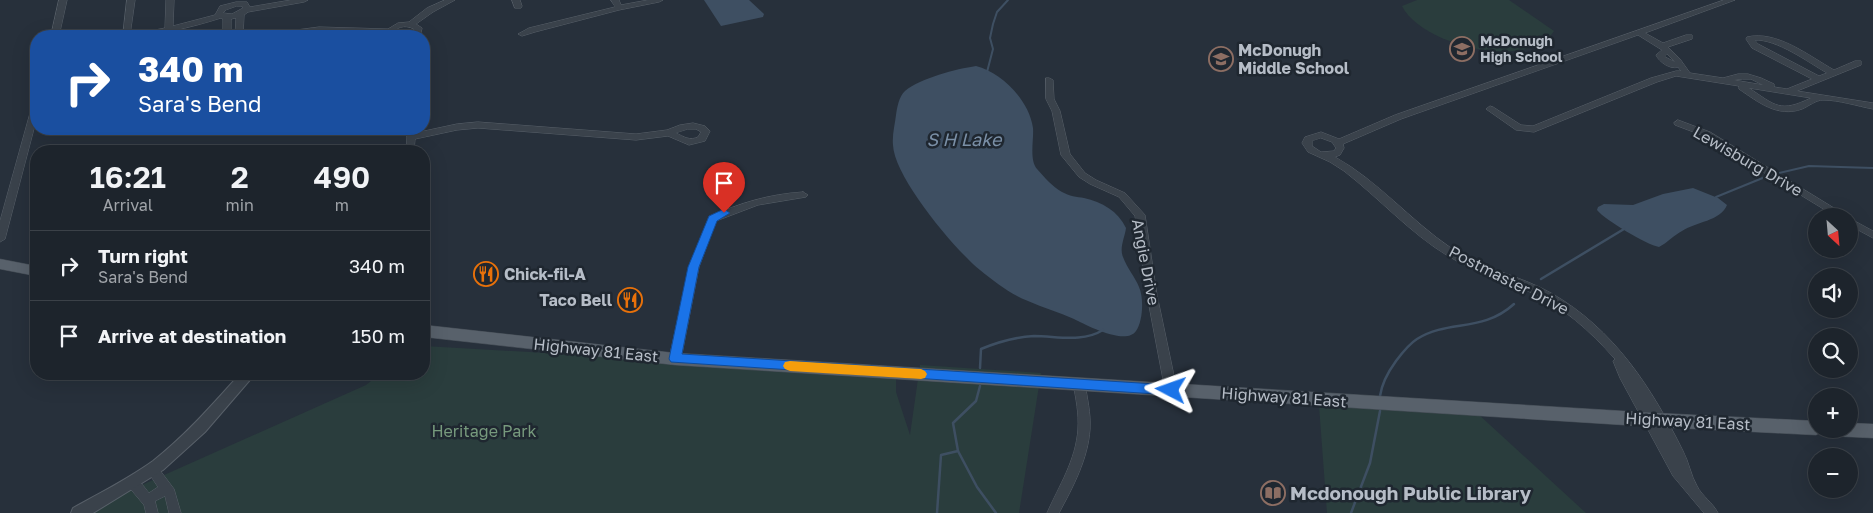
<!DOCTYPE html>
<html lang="en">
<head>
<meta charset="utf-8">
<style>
	:root { --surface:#1d242c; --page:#252c34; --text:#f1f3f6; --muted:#a0a4a9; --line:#3b4148 }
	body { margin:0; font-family:"Golos Text",sans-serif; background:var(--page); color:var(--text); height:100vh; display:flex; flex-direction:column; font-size:19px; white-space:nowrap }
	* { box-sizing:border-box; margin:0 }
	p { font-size:16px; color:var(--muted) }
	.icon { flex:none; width:28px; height:28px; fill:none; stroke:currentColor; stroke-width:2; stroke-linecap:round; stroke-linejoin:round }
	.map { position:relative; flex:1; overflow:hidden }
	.panel { position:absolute; left:30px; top:145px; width:400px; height:235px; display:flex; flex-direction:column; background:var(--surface); border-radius:20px; box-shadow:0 5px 20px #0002,0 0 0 1px var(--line) }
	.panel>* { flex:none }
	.banner { position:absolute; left:30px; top:30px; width:400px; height:105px; border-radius:20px; box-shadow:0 5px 20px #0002,0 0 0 1px var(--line); background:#1a4fa0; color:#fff; overflow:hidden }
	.needle { width:32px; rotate:154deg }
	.fabs { position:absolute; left:1808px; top:208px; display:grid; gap:10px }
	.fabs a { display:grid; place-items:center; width:50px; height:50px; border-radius:50%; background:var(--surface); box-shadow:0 5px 20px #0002,0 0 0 1px var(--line); font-size:25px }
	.pin { position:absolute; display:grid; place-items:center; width:42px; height:42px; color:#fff; margin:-51px -21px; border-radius:50% 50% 50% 0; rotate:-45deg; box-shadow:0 0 5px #0007 }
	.pin .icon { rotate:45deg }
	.me { position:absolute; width:55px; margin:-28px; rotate:274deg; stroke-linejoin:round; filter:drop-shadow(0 0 4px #0008) }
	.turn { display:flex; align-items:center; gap:18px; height:105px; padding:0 25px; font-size:22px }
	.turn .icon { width:65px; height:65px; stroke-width:2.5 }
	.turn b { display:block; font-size:35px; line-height:42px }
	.eta { display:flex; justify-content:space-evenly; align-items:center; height:85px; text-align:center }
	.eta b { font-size:30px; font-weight:600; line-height:35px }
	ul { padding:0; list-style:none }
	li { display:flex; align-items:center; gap:15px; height:70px; padding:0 25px; border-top:1px solid var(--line) }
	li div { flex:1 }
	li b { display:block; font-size:19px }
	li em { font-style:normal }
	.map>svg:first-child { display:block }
	.green { fill:#2a3d3d }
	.water { fill:#3e4f62 }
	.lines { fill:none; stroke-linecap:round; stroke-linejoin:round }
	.stream-far1 { stroke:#3e4f62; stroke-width:2 }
	.stream { stroke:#3e4f62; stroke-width:2.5 }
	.minor-casing { stroke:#586069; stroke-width:1 }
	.tertiary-casing { stroke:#586069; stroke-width:2 }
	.primary-casing { stroke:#434b54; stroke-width:1 }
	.minor { fill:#3a424b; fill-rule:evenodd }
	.tertiary { fill:#3a424b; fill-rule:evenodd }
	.primary { fill:#58616b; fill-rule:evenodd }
	.route { fill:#1a73e8; stroke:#114b97 }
	.slow { fill:#f59e0b }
	.labels { text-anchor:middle; stroke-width:5; stroke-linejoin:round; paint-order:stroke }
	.far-poi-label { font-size:14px; font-weight:bold; fill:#b6bdc7; stroke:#1f2730; text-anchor:start }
	.poi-label { font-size:16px; font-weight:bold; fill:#b6bdc7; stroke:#1f2730; text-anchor:start }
	.street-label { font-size:16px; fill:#b6bdc7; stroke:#1f2730 }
	.park-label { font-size:16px; fill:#779a7d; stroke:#1f2730 }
	.water-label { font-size:18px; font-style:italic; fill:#7a8fa6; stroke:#1f2730 }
	.near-poi-label { font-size:19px; font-weight:bold; fill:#b6bdc7; stroke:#1f2730; text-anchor:start }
</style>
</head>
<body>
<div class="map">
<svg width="1873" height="513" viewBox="0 0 1873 513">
	<rect width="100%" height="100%" fill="#27303b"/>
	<g class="green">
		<path d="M1417,0h92l45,31c-26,41 -133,14 -152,-25z"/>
		<polygon points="424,346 896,373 896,392 910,435 920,365 1041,373 1019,513 79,513 366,385 380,374 424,374"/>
		<polygon points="1318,392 1465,402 1586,513 1327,513"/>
	</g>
	<g class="water">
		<polygon points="704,0 749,0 764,14 763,17 721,26"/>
		<path d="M976,66c26,7 53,34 57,62 1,11 -4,32 4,41 8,9 15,17 25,23 7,4 15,5 22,6 18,4 34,13 42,30 -1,9 -7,20 -3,29 4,11 12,20 16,30 5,11 4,34 -3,44 -10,15 -50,-6 -62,-12 -15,-7 -31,-11 -46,-18 -18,-7 -33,-19 -48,-31 -25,-20 -86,-93 -87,-125 -1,-10 2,-21 3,-30 1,-7 3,-19 9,-24 16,-13 51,-22 71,-25z"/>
		<path d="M1693,188l25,10 9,7c-6,16 -32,17 -45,26 -8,4 -15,12 -23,16 -12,-2 -54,-27 -62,-37l1,-3 6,-3 29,1 30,-11z"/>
	</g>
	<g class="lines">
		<g class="stream-far1">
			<polyline points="987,72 993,49 990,38 993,24 997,12 1008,0"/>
			<polyline points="1775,174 1809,166 1873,168"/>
			<polyline points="1716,197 1770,175"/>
		</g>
		<g class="stream">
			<polyline points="1541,279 1624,229"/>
			<path d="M980,368l1,-19c17,-7 34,-12 53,-13 23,0 48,7 69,-6"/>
			<polyline points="980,386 976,401 953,423 958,451 977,487 996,513"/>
			<path d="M1380,396c2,-14 8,-24 16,-35 6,-8 13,-17 21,-22 32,-20 65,-6 97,-35"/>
			<polyline points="937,513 941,455 958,451"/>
			<polyline points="1351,513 1370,463 1380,411"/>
		</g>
		<defs>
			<g id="minor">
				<polygon points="59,0 67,0 59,36 51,36"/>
				<path d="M127,0h8l-5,35 35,-7 1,-28h8l-1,26 42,-11 5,-9 16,-4h11l3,5 41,-7h17l-4,2 -56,10 -4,3 -1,21h-8l1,-18 -5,1v17h-8v-17l-2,-1c-32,10 -64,18 -98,18zM237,6h5l1,2 -11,6 -9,-1 3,-3z"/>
				<path d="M445,0h10l-22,12 -17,12 6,4 -1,5 -3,3h-9l5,-7c-10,-5 -18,-2 -24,7h-6v-3l-65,-2 -37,5h-20l4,-2 53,-7 69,2 10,-6 11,-1 18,-14z"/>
				<polygon points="512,0 520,0 522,6 521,8 515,8"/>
				<polygon points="611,0 619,0 621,5 648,0 663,0 659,2 619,10 535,32 522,36 518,34 529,28 615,7"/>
				<path d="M1724,0h11l-90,33 18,10 23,-8h6v4l-24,8 12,12 10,14 33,5 15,-4h10l13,4 13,6v3l13,2 25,-10 -60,-31 -6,-9 1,-2c30,-7 62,19 87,33l21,-9h6v4l-64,26 76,12v6c-16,-3 -34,-9 -50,-9 -7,0 -14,6 -21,9 -24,9 -44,-7 -63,-20v-3l-63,-10 -19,6 -123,50 -18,-2 -30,-21 4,-3 3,1 28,18 12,1 118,-48 25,-7h5l-3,-4c-7,3 -19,-5 -22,-12l6,-5 -24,-15 -237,84 -58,25 1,4 -4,7 -5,2c42,23 76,64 116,91 31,21 68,27 100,45 63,36 101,95 132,158 6,11 8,25 14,35 5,10 16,17 21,27h-14l-31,-37 -53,-98 -7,-17 2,-2c-25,-28 -52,-53 -87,-68 -26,-12 -55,-20 -80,-35 -38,-23 -69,-58 -104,-85l-14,-9 -22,-10 -6,-9 3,-6 16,-5 18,7 56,-24zM1755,40c22,-1 53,22 72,33l-8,3 -61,-32zM1667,54l8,8 -10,-5zM1743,79h8l12,6 -29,-5zM1749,88l62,10c-31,15 -35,8 -62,-10zM1321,138l11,4 4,6 -2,3 -13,1 -9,-6v-5z"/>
				<polygon points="1046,78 1049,78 1053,80 1054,99 1060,111 1070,154 1085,173 1096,180 1125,193 1145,215 1157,295 1177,390 1175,393 1171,395 1167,393 1165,390 1147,295 1135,216 1119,197 1090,184 1079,177 1061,155 1052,111 1046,99"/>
				<polygon points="36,103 36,121 5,239 0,242 0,221 32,106"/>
				<polygon points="1678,120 1710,132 1847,216 1835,216 1704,136 1675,125 1674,123"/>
				<path d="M478,122l158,12 31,-4 13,-5 13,-2 12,3 5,5 -5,10 -16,4 -21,-9 -32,4 -158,-12 -21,2 -42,9 -1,12h-8l1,-14 -2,-8h8l2,4 42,-9zM688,129h8l5,3 -3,5c-8,4 -14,0 -22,-4z"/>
				<path d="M803,192l5,3 -2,2 -48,8 -42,16 -17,46 -18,92 -2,3 -4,1 -4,-1 -2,-3 20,-92 20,-50c30,-14 61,-23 94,-25z"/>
				<polygon points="1849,218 1873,231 1873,238 1849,225"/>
				<path d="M1079,379l4,1 2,3c2,15 6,30 5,46 -2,30 -17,58 -31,84h-12c12,-27 29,-53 31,-84 1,-15 -2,-30 -5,-46l2,-3z"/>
				<path d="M152,464l4,1 18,24 7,24h-12l-4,-17 -10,5 3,12h-12l-2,-8 -16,-19 -2,-4 2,-4c9,-3 15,8 21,15l9,-6 -12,-18 2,-4z"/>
			</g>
			<path id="tertiary" d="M240,374h15l-50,58 -42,38 -70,43h-22l2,-5c27,-15 55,-29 80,-47 32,-25 60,-57 87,-87z"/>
			<g id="primary">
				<polygon points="0,259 36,266 36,276 0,269"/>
				<polygon points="424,325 675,353 1656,413 1816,421 1816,429 1849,429 1849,423 1873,424 1873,438 1831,436 1825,434 1823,431 1816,435 1656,427 675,365 424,337"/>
			</g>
		</defs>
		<use href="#minor" class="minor-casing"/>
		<use href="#tertiary" class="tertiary-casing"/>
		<use href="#primary" class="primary-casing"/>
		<use href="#minor" class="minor"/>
		<use href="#tertiary" class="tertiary"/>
		<use href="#primary" class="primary"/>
	</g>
	<polygon class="route" points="724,209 730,213 717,221 699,267 682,354 1171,385 1176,387 1177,390 1176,394 1171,395 671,362 669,359 688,267 709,216"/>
	<polygon class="slow" points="790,361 921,369 925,371 927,374 925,378 921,379 790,371 785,369 783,366 785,362"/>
	<defs>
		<symbol id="school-ring" viewBox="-11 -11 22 22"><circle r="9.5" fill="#1f2730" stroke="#8d6e63" stroke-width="1.5"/><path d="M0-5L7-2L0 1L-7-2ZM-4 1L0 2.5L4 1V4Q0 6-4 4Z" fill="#8d6e63"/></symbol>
		<symbol id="restaurant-ring" viewBox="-11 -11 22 22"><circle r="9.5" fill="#1f2730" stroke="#e8710a" stroke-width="1.5"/><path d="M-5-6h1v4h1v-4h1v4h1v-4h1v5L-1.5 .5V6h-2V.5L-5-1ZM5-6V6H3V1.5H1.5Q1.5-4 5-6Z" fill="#e8710a"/></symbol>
		<symbol id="library-ring" viewBox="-11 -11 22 22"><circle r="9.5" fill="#1f2730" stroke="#8d6e63" stroke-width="1.5"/><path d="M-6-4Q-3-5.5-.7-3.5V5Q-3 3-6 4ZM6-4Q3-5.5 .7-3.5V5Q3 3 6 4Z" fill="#8d6e63"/></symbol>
	</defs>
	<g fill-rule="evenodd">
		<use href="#school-ring" x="1448" y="35" width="28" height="28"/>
		<use href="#school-ring" x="1207" y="45" width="28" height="28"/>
		<use href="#restaurant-ring" x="472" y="260" width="28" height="28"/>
		<use href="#restaurant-ring" x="616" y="286" width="28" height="28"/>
		<use href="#library-ring" x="1259" y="479" width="28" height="28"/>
	</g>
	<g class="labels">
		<g class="far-poi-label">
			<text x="1480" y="46">McDonugh<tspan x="1480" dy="16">High School</tspan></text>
		</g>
		<g class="poi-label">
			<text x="1238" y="56">McDonugh<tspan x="1238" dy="18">Middle School</tspan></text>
			<text x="504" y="280">Chick-fil-A</text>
			<text x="612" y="306" text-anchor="end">Taco Bell</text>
		</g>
		<g class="street-label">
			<text transform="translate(1748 161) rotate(30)" y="6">Lewisburg Drive</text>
			<text transform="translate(1146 262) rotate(79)" y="6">Angie Drive</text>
			<text transform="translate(1509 280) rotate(27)" y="6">Postmaster Drive</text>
			<text transform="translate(596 350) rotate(6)" y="6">Highway 81 East</text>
			<text transform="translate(1284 397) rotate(4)" y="6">Highway 81 East</text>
			<text transform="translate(1688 421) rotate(3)" y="6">Highway 81 East</text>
		</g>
		<g class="park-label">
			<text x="484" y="437">Heritage Park</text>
		</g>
		<g class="water-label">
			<text x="964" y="146">S H Lake</text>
		</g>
		<g class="near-poi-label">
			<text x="1290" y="500">Mcdonough Public Library</text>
		</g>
	</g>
</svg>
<div class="fabs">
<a><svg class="needle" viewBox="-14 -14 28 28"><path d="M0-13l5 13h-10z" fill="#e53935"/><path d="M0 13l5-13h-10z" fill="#a0a4a9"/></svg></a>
<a><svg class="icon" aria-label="sound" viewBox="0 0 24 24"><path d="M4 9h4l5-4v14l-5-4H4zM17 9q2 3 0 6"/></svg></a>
<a><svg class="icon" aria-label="search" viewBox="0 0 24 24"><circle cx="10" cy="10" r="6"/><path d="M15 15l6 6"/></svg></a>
<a>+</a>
<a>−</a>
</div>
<div class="pin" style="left:724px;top:213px;background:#d93025"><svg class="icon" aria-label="arrive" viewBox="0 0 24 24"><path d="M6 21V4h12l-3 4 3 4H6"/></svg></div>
<svg class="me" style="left:1171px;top:390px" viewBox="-20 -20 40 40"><path d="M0-17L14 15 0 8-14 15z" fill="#1a73e8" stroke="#fff" stroke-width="4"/></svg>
<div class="banner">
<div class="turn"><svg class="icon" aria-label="right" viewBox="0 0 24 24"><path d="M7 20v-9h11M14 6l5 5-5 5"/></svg><div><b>340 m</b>Sara's Bend</div></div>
</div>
<section class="panel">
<div class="eta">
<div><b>16:21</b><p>Arrival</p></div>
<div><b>2</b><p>min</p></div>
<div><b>490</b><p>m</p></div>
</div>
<ul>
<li><svg class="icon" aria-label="right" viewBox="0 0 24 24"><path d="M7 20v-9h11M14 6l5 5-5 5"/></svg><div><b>Turn right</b><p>Sara's Bend</p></div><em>340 m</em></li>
<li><svg class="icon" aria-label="arrive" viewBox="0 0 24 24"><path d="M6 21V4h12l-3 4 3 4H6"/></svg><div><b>Arrive at destination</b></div><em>150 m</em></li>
</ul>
</section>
</div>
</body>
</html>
